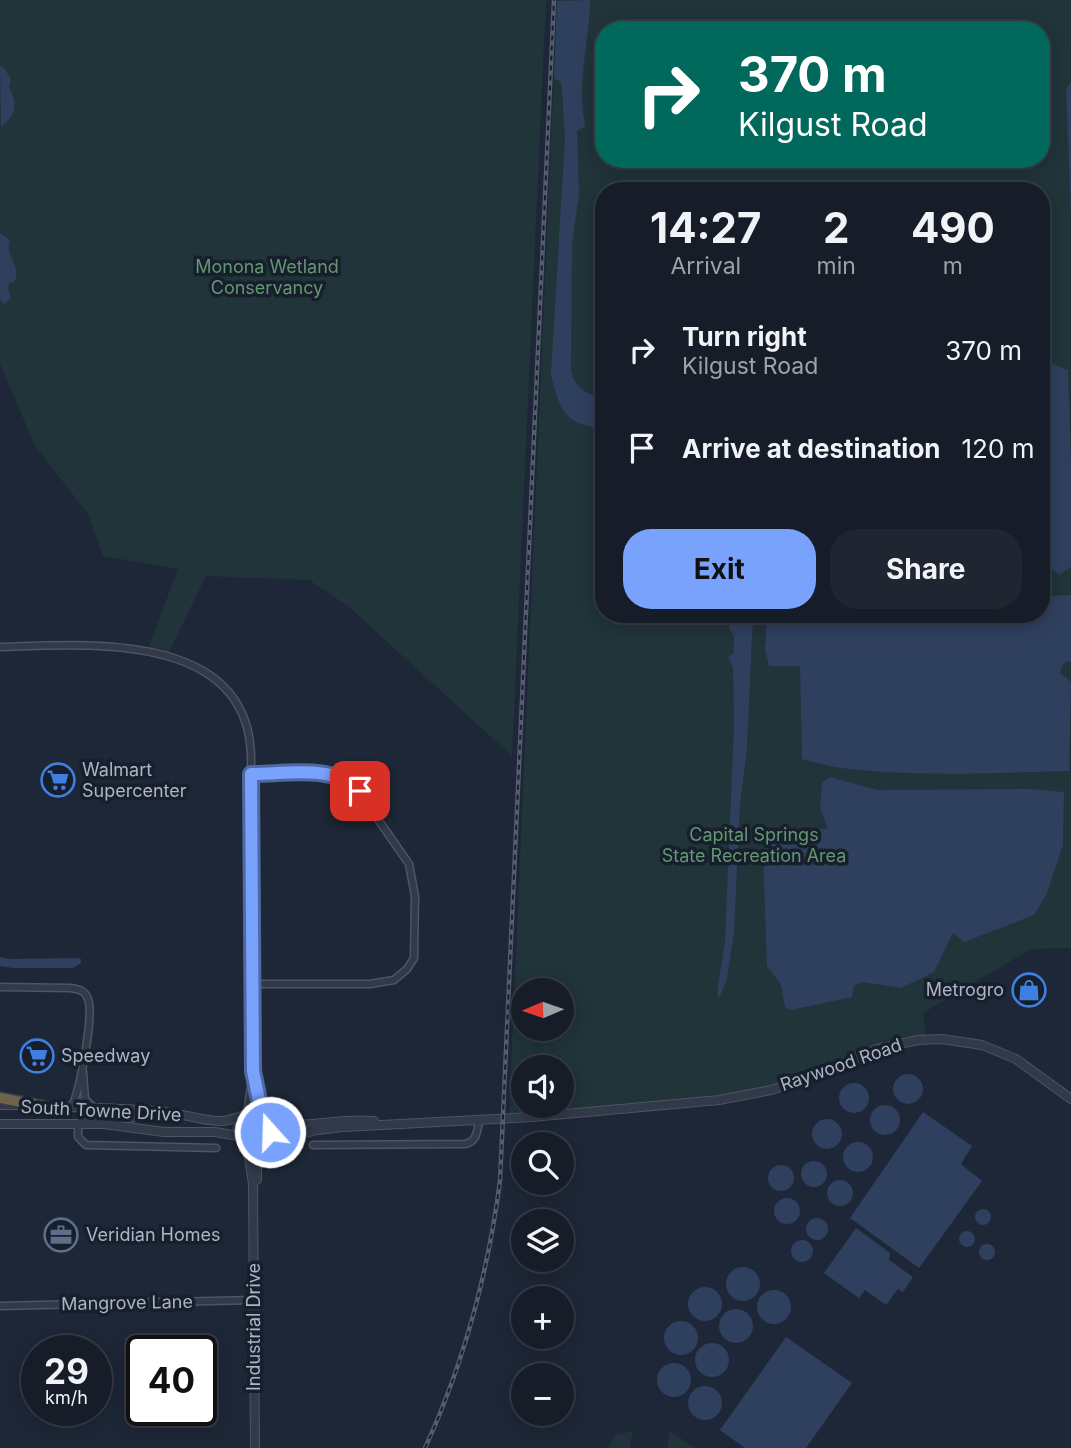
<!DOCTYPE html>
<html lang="en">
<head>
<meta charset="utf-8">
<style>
	:root { --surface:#161d29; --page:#1f2631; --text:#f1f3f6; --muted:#9ea2a8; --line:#353b46; --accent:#79a2fd }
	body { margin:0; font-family:Inter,sans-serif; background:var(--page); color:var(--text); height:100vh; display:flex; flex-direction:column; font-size:26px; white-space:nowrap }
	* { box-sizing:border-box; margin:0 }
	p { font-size:23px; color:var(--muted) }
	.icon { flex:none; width:38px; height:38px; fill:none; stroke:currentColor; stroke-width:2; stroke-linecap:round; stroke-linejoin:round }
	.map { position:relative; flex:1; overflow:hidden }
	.panel { position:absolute; left:595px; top:182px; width:455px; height:441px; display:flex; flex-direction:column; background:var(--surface); border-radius:28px; box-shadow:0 4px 18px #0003,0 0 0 2px var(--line) }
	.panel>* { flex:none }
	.top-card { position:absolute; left:595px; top:21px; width:455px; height:147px; border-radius:28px; box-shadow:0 4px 18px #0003,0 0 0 2px var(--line); background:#00695c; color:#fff; overflow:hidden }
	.needle { width:46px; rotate:268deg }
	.controls { position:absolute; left:511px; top:978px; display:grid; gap:14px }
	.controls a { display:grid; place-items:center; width:63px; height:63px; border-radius:50%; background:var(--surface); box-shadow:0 4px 18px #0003,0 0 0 2px var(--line); font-size:35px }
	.speed { position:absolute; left:21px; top:1335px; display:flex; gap:14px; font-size:35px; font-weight:700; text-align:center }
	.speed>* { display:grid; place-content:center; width:91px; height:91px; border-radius:50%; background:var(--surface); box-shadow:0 4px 18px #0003,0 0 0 2px var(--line); line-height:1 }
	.speed small { font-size:18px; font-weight:400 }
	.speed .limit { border:4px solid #111; border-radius:10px; background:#fff; color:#111 }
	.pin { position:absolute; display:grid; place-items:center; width:60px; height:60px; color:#fff; margin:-30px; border-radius:14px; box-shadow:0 4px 10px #0006 }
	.me { position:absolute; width:77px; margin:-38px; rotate:340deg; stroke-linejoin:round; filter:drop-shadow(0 0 5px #0008) }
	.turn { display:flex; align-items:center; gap:24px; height:147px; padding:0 28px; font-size:32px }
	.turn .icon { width:91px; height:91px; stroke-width:2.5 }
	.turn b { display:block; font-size:49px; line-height:60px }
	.eta { display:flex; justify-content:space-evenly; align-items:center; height:119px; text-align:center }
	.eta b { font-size:42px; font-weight:700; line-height:49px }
	.cta { display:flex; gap:14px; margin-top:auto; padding:14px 28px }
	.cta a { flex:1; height:80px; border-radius:28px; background:var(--accent); color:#111; font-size:28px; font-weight:700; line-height:80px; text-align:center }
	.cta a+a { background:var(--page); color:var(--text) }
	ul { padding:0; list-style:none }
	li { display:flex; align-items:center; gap:21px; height:98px; padding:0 28px }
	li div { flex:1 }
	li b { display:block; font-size:26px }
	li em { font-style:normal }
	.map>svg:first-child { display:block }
	.green { fill:#203439; fill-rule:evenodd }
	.water { fill:#2f3f5e }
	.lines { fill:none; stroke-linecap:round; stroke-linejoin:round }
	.minor-casing { stroke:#4d5463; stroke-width:9 }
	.tertiary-casing { stroke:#4d5463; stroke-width:10 }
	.motorway-casing { stroke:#3a414f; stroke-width:13 }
	.minor { stroke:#323948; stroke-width:6 }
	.tertiary { stroke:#323948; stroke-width:8 }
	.motorway { stroke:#6e644e; stroke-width:10 }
	.rail-casing { stroke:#545d6f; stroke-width:4.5 }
	.rail { stroke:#181f2c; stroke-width:2; stroke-dasharray:5; stroke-linecap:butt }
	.route-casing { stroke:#4f69a4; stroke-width:18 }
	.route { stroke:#79a2fd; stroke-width:12 }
	.labels { text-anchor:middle; stroke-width:7; stroke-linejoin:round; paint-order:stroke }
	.park-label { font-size:18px; fill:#639672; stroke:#181f2c }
	.poi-label { font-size:18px; fill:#acb4c5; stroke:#181f2c; text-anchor:start }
	.street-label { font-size:18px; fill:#acb4c5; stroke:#181f2c }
</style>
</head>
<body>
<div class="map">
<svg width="1071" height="1448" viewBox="0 0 1071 1448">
	<rect width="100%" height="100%" fill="#1e2737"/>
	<g class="green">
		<polygon points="0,0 546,0 512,756 348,606 309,580 206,576 169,652 149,646 178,569 103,556 88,514 35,446 0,364"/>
		<path d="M557,0h514v948l-40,1 -108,64 3,22 -35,4 -86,36 -25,9 -48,10 -223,20zM604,30h437v129h-437zM604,191h437v423h-437zM523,990h39v39h-39zM523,1068h39v38h-39z"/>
		<circle cx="254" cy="1129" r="8"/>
		<polygon points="633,1431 630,1448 608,1448 615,1435"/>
		<polygon points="670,1431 695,1448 667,1448"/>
	</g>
	<g class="water">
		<path d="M590,0c0,42 -14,82 -5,124l-1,3 -7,4 2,64 -7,48 -1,128c3,17 17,24 33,27v31c-39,-5 -44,-17 -53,-54l14,-237 -3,-49 -2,-8 -6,-2 3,-78z"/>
		<path d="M0,66l4,2 7,11 -2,8c8,16 9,28 -8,39z"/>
		<polygon points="1071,83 1071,212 1066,89"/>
		<path d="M0,233l10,7c-6,17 13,26 4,42l-5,1 -1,7 3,7 -6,7 -5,-4z"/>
		<polygon points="1041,364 1053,364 1068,370 1071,463 1071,567 1059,575 1041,561"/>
		<path d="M1071,595v66l-8,2 -3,10 11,9 -2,89c-72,2 -147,6 -219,-2 -16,-1 -32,-6 -48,-10l-2,-93h-31l-4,-17 2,-35h238l2,9 6,1 2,-10h26v-18z"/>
		<polygon points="731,614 753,614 747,747 740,804 734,933 727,979 719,999 717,993 725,940 734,724 733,667 728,657 734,653 734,635 729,629"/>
		<polygon points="830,777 877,790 1030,789 1064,792 1063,845 1047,893 1034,915 964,942 953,933 934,972 901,988 863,982 854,986 852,997 791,1010 785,1007 781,985 767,966 763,854 767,838 784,829 828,829 820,808 822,783"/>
		<polygon points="0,957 9,959 78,958 81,959 81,963 73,968 13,968 0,966"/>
		<circle cx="908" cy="1089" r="15"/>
		<circle cx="854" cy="1098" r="15"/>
		<circle cx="885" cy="1120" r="15"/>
		<polygon points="923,1112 972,1146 961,1164 982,1181 919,1268 850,1218"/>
		<circle cx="827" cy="1134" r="15"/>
		<circle cx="858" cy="1157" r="15"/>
		<circle cx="814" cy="1174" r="13"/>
		<circle cx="781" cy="1178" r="13"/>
		<circle cx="840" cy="1193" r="13"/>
		<circle cx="787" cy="1211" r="13"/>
		<circle cx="983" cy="1217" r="8"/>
		<circle cx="817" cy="1229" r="11"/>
		<polygon points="856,1228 890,1253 889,1260 913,1277 903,1292 898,1289 886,1305 865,1290 859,1298 824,1273"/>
		<circle cx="967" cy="1239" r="8"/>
		<circle cx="802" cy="1251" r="11"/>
		<circle cx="987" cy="1252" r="8"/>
		<circle cx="743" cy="1284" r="17"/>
		<circle cx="705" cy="1304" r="17"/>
		<circle cx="774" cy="1307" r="17"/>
		<circle cx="736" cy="1326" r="17"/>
		<circle cx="681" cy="1338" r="17"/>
		<polygon points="786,1337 852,1383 806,1448 745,1448 720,1430"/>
		<circle cx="712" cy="1360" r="17"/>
		<circle cx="674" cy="1380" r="17"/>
		<circle cx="705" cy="1403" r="17"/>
	</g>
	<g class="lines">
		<defs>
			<g id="minor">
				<path d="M0,647c88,-3 248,-16 251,109l2,315 -6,44"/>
				<path d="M251,774c31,0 73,-8 101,8l57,82 6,32 -1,62 -7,11 -13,11 -24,4h-118"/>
				<path d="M0,987l70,1c8,1 15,2 18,11 6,16 -8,93 -17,109"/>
				<polyline points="83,1072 85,1099 93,1107"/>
				<polyline points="255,1078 261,1110 266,1117"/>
				<polyline points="78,1125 78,1137 86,1145 216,1148"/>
				<path d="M313,1145l152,-1c12,-2 12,-13 14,-23"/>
				<polyline points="0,1306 254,1300"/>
			</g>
			<g id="tertiary">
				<polyline points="0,1105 18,1105"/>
				<path d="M44,1106c38,2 76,2 113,5 21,1 43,10 64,10 13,1 29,-13 41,-6 11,6 10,19 2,27"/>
				<path d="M243,1117c-10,12 -5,26 11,29l63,-16 26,-3 189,-10 187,-17 52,-10 29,-9 77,-32 41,-9 24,-1 40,6 34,14 55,40"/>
				<path d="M269,1123c35,6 70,-5 105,-2"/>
				<polyline points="0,1124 104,1124 164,1132 215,1132 239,1136"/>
				<polyline points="78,1125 86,1118 127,1118 154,1114"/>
				<polyline points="242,1141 249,1157 253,1184 255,1448"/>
				<polyline points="257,1180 257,1162 262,1144"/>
			</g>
			<polyline id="motorway" points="0,1098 47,1107"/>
		</defs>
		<use href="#minor" class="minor-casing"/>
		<use href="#tertiary" class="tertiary-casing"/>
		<use href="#motorway" class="motorway-casing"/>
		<use href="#minor" class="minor"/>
		<use href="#tertiary" class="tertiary"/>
		<use href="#motorway" class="motorway"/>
		<defs>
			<path id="rail" d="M425,1448c39,-85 63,-175 75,-267l54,-1181"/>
		</defs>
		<use href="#rail" class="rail-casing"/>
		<use href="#rail" class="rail"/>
	</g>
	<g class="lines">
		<defs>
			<path id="route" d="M270,1132l-1,-9 -8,-13 -8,-39 -2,-297c35,0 84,-10 109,17"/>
		</defs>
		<use href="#route" class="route-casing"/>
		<use href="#route" class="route"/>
	</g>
	<defs>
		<symbol id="supermarket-ring" viewBox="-11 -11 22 22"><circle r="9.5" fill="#181f2c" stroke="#3f7fe0" stroke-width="1.5"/><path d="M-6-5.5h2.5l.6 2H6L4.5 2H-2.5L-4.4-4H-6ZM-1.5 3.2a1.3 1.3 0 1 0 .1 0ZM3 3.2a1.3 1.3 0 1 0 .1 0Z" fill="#3f7fe0"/></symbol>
		<symbol id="shop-ring" viewBox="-11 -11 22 22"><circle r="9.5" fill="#181f2c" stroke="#3f7fe0" stroke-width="1.5"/><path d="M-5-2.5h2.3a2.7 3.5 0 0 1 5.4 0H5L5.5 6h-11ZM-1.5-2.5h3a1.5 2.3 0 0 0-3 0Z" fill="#3f7fe0"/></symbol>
		<symbol id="office-ring" viewBox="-11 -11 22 22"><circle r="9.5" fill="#181f2c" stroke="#5c6f8a" stroke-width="1.5"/><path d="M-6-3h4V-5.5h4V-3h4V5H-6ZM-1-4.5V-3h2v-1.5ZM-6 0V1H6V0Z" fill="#5c6f8a"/></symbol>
	</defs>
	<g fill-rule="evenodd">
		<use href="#supermarket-ring" x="39" y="761" width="38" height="38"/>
		<use href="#shop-ring" x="1010" y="971" width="38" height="38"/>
		<use href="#supermarket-ring" x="18" y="1037" width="38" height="38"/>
		<use href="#office-ring" x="42" y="1216" width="38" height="38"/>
	</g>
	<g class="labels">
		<g class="park-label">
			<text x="267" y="273">Monona Wetland<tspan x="267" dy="21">Conservancy</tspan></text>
			<text x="754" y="841">Capital Springs<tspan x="754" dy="21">State Recreation Area</tspan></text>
		</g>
		<g class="poi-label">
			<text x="82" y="776">Walmart<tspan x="82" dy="21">Supercenter</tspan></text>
			<text x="1004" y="996" text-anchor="end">Metrogro</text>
			<text x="61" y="1062">Speedway</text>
			<text x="86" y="1241">Veridian Homes</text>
		</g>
		<g class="street-label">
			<text transform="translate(841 1065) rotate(-19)" y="6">Raywood Road</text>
			<text transform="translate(101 1111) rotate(3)" y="6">South Towne Drive</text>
			<text transform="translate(127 1303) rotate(-1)" y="6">Mangrove Lane</text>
			<text transform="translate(254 1327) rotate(-90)" y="6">Industrial Drive</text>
		</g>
	</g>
</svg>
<div class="controls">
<a><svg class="needle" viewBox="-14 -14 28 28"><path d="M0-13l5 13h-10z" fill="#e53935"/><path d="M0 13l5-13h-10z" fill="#9ea2a8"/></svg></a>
<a><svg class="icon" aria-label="sound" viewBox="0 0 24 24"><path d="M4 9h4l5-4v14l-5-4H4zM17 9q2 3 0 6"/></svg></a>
<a><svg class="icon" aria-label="search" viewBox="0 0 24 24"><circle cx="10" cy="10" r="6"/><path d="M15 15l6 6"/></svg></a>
<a><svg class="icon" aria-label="layers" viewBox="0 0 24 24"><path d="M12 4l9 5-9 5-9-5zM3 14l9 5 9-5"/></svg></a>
<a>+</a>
<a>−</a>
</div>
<div class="speed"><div>29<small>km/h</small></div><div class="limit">40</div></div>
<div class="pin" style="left:360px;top:791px;background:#d93025"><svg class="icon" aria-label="arrive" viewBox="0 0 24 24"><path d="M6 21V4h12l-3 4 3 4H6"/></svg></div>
<svg class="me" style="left:270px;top:1132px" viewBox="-20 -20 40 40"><circle r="17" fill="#79a2fd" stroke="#fff" stroke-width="3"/><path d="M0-11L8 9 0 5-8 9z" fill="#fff"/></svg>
<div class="top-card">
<div class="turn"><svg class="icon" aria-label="right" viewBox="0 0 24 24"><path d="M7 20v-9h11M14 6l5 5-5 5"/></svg><div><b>370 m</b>Kilgust Road</div></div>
</div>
<section class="panel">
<div class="eta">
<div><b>14:27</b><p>Arrival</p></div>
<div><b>2</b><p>min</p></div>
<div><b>490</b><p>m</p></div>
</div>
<ul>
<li><svg class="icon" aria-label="right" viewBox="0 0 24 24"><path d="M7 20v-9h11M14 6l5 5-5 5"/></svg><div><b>Turn right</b><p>Kilgust Road</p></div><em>370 m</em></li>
<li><svg class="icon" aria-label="arrive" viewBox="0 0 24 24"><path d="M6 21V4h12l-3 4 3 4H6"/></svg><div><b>Arrive at destination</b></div><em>120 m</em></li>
</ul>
<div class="cta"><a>Exit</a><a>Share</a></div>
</section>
</div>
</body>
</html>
